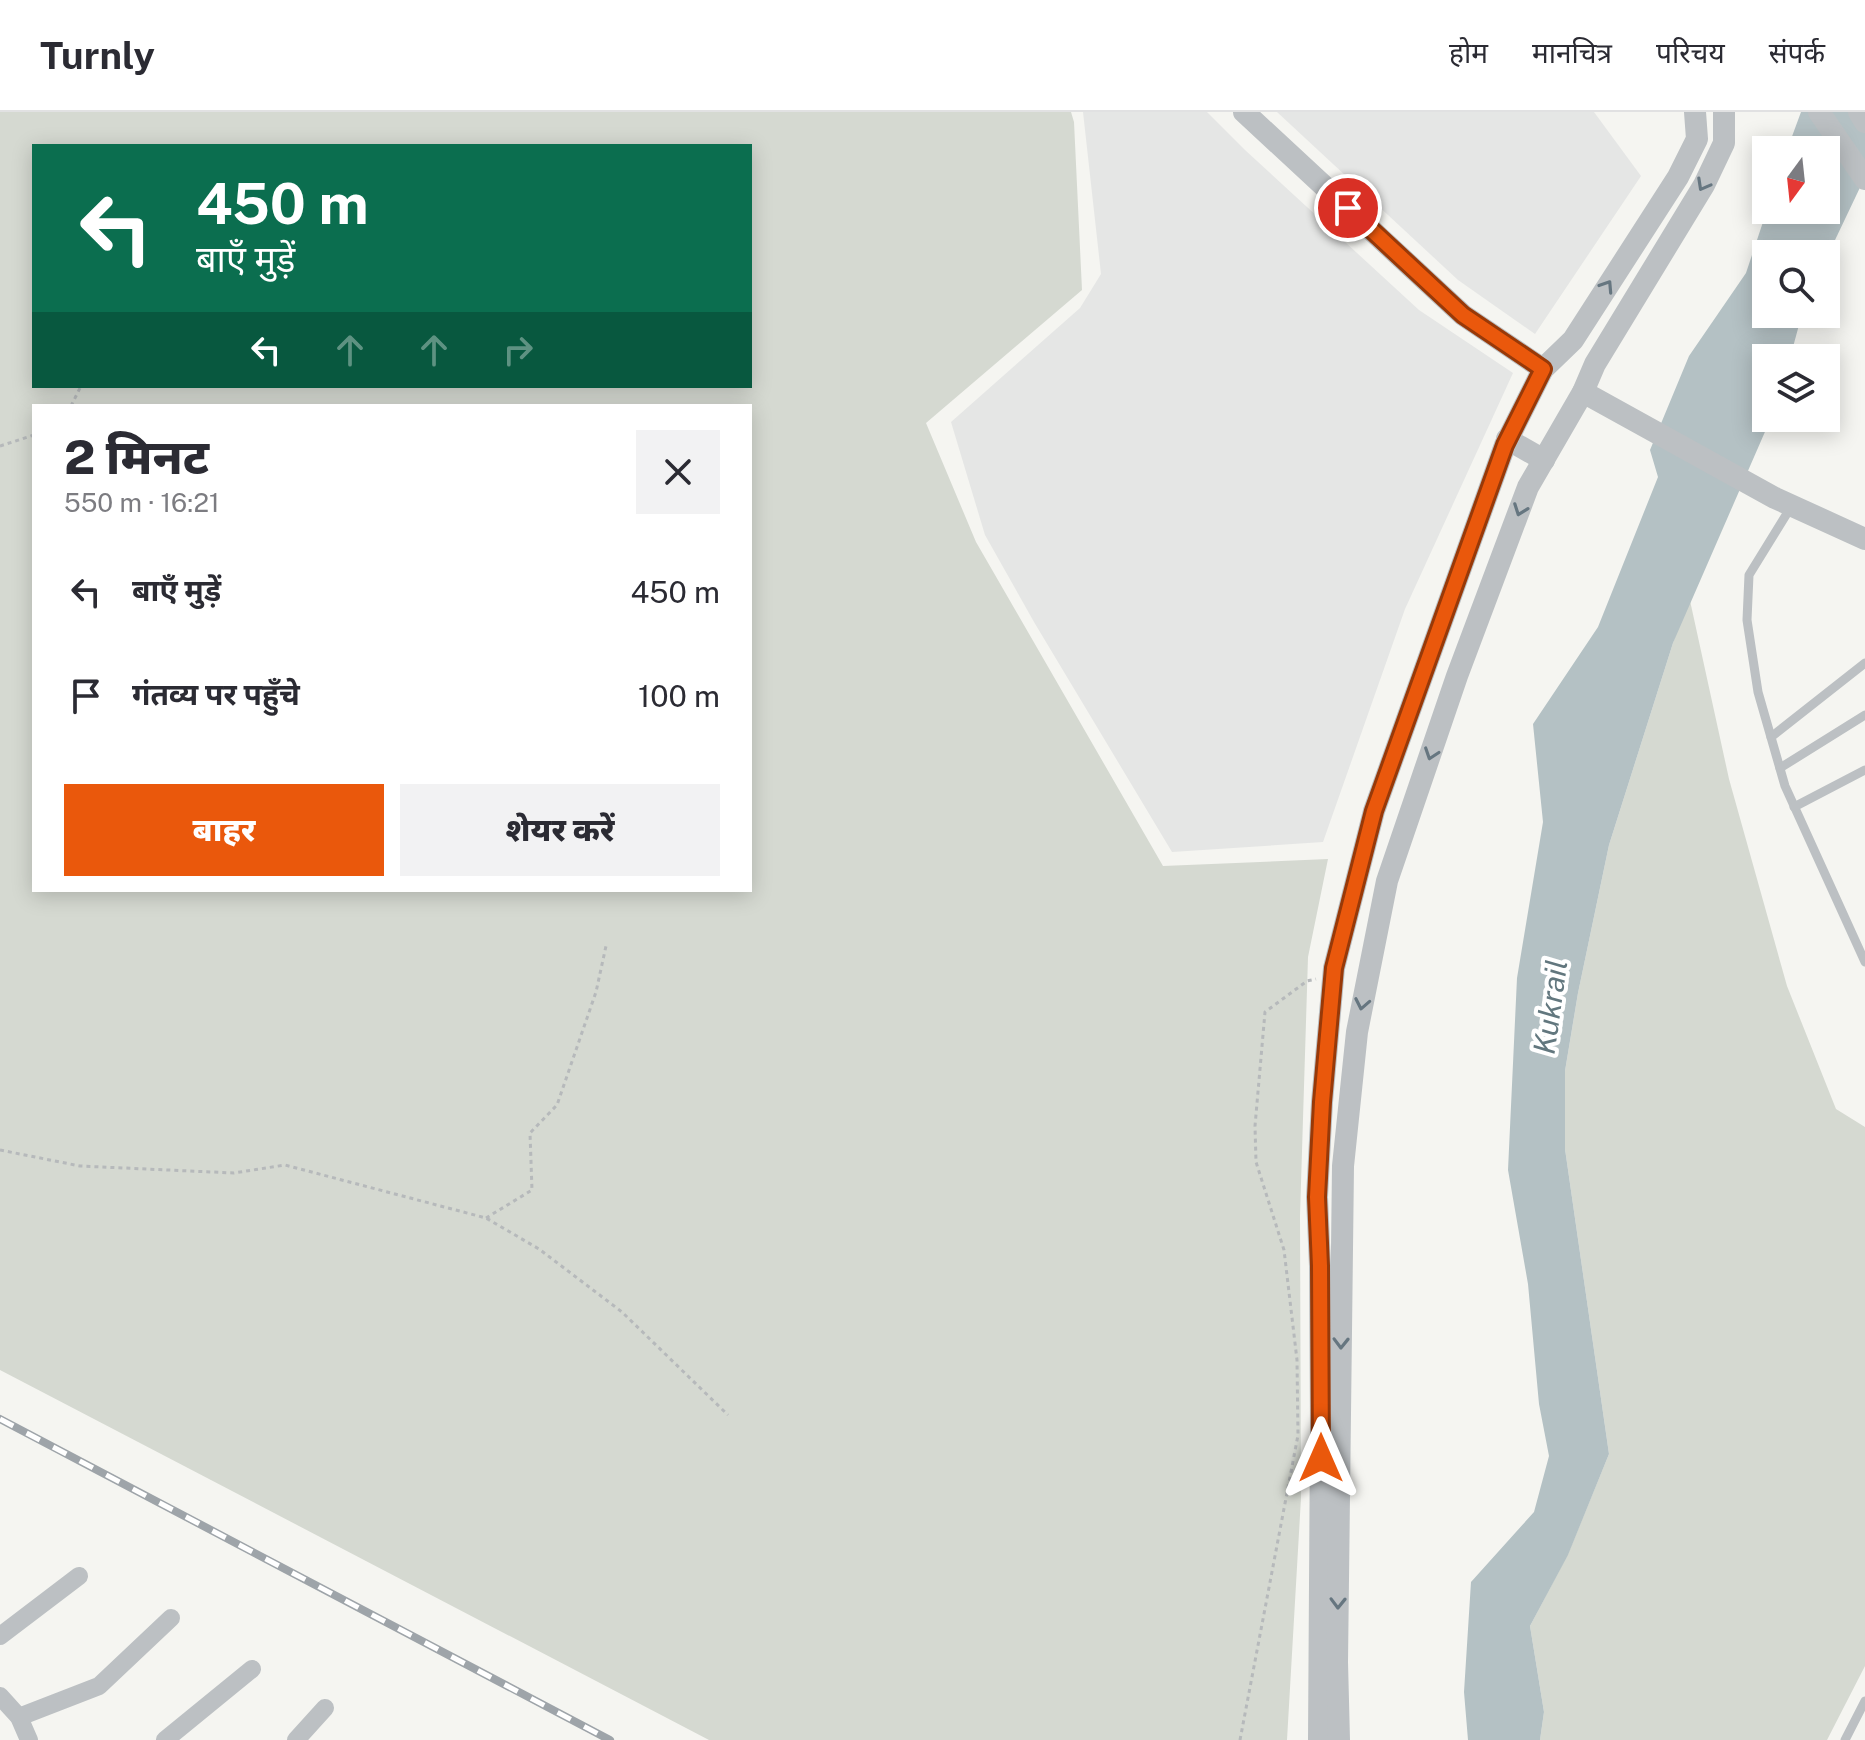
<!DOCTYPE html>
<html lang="hi">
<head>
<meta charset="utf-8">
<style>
	:root { --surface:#fff; --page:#f2f2f3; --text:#2b2b33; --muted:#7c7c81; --line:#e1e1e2; --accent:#ea580c }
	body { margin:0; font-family:"Public Sans","Noto Sans Devanagari",sans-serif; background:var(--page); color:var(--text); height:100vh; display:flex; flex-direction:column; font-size:30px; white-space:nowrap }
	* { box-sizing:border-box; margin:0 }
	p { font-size:26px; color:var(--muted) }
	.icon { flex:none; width:44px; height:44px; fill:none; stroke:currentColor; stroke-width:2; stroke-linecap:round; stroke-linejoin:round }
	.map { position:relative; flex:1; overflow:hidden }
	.side { position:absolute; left:32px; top:292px; width:720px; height:488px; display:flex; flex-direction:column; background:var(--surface); border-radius:0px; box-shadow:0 4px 20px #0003 }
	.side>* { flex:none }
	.banner { position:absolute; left:32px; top:32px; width:720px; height:244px; border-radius:0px; box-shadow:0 4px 20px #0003; background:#0b6e4f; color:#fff; overflow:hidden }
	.needle { width:52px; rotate:195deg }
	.tools { position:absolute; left:1752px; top:24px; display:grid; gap:16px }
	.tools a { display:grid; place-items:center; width:88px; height:88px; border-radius:0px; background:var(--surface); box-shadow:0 4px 20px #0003; font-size:40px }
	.pin { position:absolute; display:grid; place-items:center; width:68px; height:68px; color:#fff; margin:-34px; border:4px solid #fff; border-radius:50%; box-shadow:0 2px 8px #0007 }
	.me { position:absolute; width:88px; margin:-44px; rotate:0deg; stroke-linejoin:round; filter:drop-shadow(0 0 6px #0008) }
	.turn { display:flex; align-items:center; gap:28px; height:168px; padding:0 32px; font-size:36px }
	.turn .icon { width:104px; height:104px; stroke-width:2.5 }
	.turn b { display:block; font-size:56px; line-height:68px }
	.lanes { display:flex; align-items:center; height:76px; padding:0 32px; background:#0003; justify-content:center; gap:40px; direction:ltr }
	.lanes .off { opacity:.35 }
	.round { display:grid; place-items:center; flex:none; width:84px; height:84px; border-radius:0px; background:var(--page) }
	.head { display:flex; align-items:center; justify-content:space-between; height:136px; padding:0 32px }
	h1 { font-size:48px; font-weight:800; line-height:60px }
	.action { display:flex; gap:16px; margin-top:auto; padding:16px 32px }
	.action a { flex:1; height:92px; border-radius:0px; background:var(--accent); color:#fff; font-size:32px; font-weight:800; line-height:92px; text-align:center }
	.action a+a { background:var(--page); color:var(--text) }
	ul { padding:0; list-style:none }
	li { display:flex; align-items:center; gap:24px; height:104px; padding:0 32px }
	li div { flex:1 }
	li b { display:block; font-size:30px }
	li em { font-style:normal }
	header { display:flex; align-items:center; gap:48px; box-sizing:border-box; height:112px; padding:0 40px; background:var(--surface); border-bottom:2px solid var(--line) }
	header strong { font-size:38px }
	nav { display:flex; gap:44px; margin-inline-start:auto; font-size:28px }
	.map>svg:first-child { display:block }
	.built { fill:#e5e6e5 }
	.green { fill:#d5d9d1; fill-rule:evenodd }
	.water { fill:#b4c1c4 }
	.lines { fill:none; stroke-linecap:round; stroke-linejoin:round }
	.path { stroke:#b6b9bb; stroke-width:3; stroke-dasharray:4 4; stroke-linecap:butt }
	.service { stroke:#bcc0c3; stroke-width:9 }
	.minor { stroke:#bcc0c3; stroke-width:18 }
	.tertiary { stroke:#bcc0c3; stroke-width:22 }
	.rail-casing { stroke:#9ea4a9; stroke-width:8 }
	.rail { stroke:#fff; stroke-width:5; stroke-dasharray:15; stroke-linecap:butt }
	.oneway { stroke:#667680 }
	.route-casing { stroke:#983908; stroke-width:20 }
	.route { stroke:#ea580c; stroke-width:14 }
	.labels { text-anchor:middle; stroke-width:8; stroke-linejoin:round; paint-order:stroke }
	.water-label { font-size:30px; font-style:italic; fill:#62777e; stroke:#fff }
</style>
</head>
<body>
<header>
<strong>Turnly</strong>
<nav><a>होम</a><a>मानचित्र</a><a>परिचय</a><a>संपर्क</a></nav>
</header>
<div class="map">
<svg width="1865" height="1628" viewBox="0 0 1865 1628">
	<rect width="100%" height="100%" fill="#f5f5f1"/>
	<g class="built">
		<polygon points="1083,0 1207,0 1245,38 1419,198 1513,261 1405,497 1323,730 1172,740 1034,510 985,423 951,310 1080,196 1101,162"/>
		<polygon points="1277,0 1594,0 1641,64 1535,222 1458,168"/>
	</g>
	<g class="green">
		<path d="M0,0h1071l3,10 8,168 -156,133 50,119 187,324 165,-7 -20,98 -8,259 1,282 -14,242h-578l-709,-370zM34,34h716v240h-716zM34,294h716v484h-716z"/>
		<polygon points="1689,484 1729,667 1787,874 1836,997 1865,1015 1865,1554 1827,1628 1540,1628 1544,1600 1530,1514 1568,1442 1609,1342 1565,1037 1565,959 1578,881 1609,733 1673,531"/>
	</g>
	<polygon class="water" points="1801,0 1865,0 1865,65 1826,147 1826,142 1766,142 1766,202 1802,202 1790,246 1766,246 1766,306 1771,306 1673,531 1609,733 1578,881 1565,959 1565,1037 1609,1342 1568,1443 1530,1514 1544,1600 1540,1628 1468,1628 1464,1580 1471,1470 1534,1400 1549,1344 1539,1292 1528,1172 1508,1058 1517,866 1543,710 1533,612 1598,515 1658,365 1650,338 1689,244 1746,161 1767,98 1826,98 1826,38 1787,38"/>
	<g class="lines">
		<g class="path">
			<polyline points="71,294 81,274"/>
			<polyline points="0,334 34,323"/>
			<polyline points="0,1038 80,1054 234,1061 285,1053 486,1106 539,1137 622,1200 728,1303"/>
			<polyline points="486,1106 532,1078 530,1021 557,993 596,880 606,834"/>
			<polyline points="1240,1628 1298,1323 1297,1248 1284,1138 1256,1050 1255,1014 1265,900 1307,869 1316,867"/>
		</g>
		<g class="service">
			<polyline points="1791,395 1749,463 1747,508 1758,580 1785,674 1865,850"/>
			<polyline points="1771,625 1865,551"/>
			<polyline points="1780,656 1865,603"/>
			<polyline points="1794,695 1865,658"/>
			<polyline points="1845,1628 1865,1589"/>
		</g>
		<g class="minor">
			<polyline points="0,1524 79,1464"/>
			<polyline points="0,1584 19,1605 29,1628"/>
			<polyline points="19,1605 99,1574 171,1506"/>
			<polyline points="165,1628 252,1557"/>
			<polyline points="296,1628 325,1596"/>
		</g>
		<g class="tertiary">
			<polyline points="1244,0 1463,203 1543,257"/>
			<polyline points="1819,0 1865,67"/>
			<polyline points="1859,0 1865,10"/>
			<polyline points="1583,280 1775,386 1865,427"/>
			<polyline points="1507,327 1544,348"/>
			<polyline points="1319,1628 1321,1317 1320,1154 1317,1085 1322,990 1334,856 1374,699 1505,333 1543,257 1573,228 1678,65 1697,27 1695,0"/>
			<polyline points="1339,1628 1337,1550 1343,1054 1357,920 1387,769 1457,564 1528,375 1583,280 1595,252 1704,73 1724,31 1724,0"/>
		</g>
		<defs>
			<polyline id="rail" points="0,1307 610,1628"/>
		</defs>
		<use href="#rail" class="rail-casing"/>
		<use href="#rail" class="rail"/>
	</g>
	<defs><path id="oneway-chevron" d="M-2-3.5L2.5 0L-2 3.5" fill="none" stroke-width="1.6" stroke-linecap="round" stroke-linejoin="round" transform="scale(2)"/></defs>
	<g class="oneway">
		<use href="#oneway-chevron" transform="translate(1703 73) rotate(119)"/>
		<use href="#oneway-chevron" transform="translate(1607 174) rotate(-57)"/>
		<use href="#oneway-chevron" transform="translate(1520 398) rotate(110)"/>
		<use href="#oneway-chevron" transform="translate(1431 642) rotate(109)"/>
		<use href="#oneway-chevron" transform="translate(1362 892) rotate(101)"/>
		<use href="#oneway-chevron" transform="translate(1341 1231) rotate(91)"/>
		<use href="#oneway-chevron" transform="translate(1338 1491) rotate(91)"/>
	</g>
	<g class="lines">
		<defs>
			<polyline id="route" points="1321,1346 1320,1154 1317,1085 1322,990 1334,856 1374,699 1505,333 1543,257 1463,203 1348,96"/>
		</defs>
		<use href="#route" class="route-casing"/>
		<use href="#route" class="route"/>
	</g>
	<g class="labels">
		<g class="water-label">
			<text transform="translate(1551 895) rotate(-82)" y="10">Kukrail</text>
		</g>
	</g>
</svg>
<div class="tools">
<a><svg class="needle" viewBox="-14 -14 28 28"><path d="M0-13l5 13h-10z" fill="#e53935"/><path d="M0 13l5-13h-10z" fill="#7c7c81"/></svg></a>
<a><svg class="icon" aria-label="search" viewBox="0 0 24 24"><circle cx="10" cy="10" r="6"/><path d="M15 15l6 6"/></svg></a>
<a><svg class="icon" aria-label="layers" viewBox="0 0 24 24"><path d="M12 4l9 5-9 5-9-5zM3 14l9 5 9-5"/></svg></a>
</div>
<div class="pin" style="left:1348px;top:96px;background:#d93025"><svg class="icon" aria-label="arrive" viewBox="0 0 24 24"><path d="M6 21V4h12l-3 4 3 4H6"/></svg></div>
<svg class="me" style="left:1321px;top:1346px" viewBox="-20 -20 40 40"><path d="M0-17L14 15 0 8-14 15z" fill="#ea580c" stroke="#fff" stroke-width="4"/></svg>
<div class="banner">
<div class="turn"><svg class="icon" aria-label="left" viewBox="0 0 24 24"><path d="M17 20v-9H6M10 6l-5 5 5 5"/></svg><div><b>450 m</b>बाएँ मुड़ें</div></div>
<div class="lanes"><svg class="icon" aria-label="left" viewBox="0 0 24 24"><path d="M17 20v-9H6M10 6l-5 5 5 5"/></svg><svg class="icon off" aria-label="ahead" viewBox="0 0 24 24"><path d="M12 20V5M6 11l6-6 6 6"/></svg><svg class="icon off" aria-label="ahead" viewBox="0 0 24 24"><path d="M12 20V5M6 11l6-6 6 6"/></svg><svg class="icon off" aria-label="right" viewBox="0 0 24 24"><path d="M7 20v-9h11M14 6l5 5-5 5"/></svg></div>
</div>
<section class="side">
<div class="head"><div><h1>2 मिनट</h1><p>550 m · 16:21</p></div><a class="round"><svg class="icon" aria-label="close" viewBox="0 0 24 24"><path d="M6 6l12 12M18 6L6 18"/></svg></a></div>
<ul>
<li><svg class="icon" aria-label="left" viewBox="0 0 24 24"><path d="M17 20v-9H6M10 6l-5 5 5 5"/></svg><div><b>बाएँ मुड़ें</b></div><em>450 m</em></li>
<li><svg class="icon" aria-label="arrive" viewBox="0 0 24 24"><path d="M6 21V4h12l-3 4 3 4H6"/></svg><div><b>गंतव्य पर पहुँचे</b></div><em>100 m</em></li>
</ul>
<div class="action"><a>बाहर</a><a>शेयर करें</a></div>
</section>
</div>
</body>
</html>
